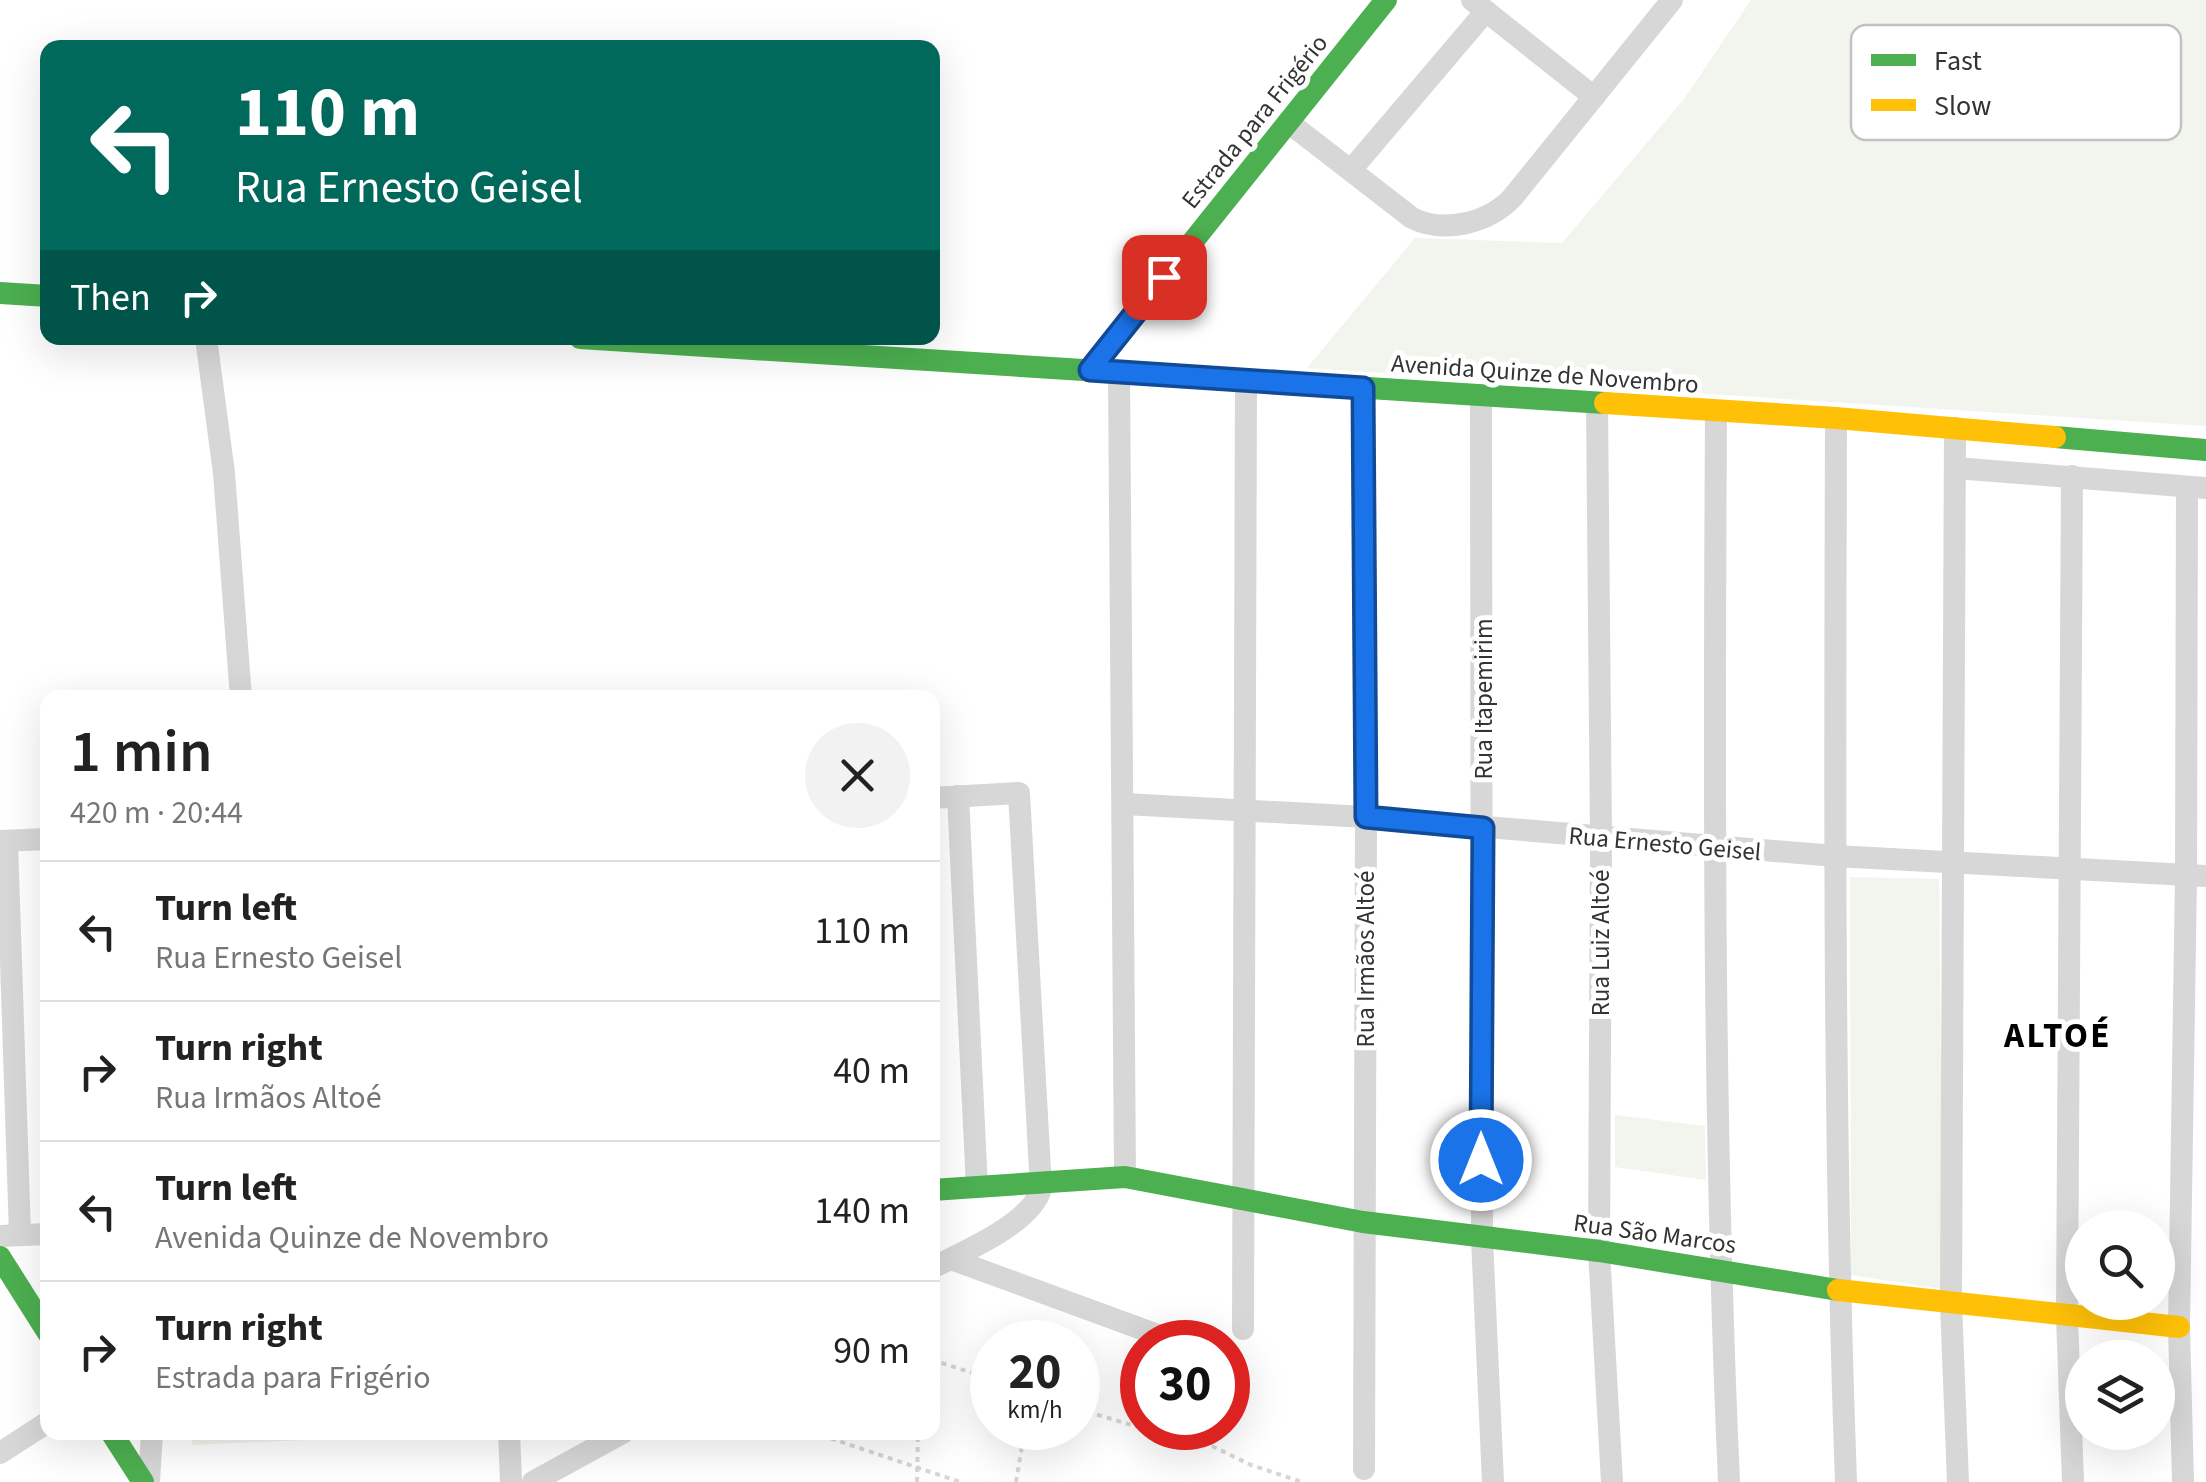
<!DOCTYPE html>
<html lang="en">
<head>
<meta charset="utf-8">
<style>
	:root { --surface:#fff; --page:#f2f2f2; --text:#222; --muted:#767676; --line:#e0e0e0 }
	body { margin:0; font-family:"Source Sans 3",sans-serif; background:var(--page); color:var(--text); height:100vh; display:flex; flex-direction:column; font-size:38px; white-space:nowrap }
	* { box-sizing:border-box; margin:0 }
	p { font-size:32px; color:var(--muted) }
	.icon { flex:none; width:55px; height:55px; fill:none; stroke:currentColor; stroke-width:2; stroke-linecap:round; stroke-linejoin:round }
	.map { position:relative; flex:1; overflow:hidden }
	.details { position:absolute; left:40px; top:690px; width:900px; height:750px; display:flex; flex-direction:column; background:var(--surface); border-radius:20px; box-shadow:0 10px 40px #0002 }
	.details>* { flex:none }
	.banner { position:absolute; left:40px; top:40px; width:900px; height:305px; border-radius:20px; box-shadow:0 10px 40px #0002; background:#00695c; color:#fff; overflow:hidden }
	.fabs { position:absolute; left:2065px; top:1210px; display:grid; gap:20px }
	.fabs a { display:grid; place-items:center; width:110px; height:110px; border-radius:50%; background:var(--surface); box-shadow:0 10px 40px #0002; font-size:50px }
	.speed { position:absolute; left:970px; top:1320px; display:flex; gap:20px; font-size:50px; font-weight:700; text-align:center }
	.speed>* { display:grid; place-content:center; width:130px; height:130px; border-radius:50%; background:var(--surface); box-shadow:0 10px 40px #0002; line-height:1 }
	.speed small { font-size:25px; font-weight:400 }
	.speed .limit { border:15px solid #d22; background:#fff; color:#111 }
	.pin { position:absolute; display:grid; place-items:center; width:85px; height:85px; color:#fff; margin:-42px; border-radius:20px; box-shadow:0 5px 15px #0006 }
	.me { position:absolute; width:110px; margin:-55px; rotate:0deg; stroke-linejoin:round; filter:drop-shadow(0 0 8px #0008) }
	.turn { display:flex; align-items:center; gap:35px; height:210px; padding:0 30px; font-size:45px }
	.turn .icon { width:130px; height:130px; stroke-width:2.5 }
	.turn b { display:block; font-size:70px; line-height:85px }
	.then { display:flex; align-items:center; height:95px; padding:0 30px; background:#0003; gap:20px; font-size:38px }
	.round { display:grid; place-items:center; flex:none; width:105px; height:105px; border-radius:52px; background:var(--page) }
	.summary { display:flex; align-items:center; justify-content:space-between; height:170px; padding:0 30px }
	h1 { font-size:60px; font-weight:600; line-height:75px }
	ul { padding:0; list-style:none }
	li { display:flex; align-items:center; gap:30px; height:140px; padding:0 30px; border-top:2px solid var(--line) }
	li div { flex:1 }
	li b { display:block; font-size:38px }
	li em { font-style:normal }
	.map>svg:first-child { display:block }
	.green { fill:#f1f5ed }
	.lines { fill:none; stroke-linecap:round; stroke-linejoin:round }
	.path { stroke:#d6d6d6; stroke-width:4; stroke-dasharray:5 5; stroke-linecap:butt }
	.street { stroke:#d7d7d7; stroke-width:22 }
	.fast { stroke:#4caf50; stroke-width:22 }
	.slow { stroke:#ffc107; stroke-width:22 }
	.route-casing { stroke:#114b97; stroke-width:25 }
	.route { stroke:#1a73e8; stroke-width:18 }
	.labels { text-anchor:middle; stroke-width:10; stroke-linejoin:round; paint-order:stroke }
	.street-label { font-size:25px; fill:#333; stroke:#fff }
	.district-label { font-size:35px; font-weight:bold; letter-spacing:2.5px; fill:#000; stroke:#fff }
	.key { fill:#fff; stroke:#c2c2c2; stroke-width:2.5 }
	.key-label { font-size:28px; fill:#333 }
</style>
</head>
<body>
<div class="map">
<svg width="2206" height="1482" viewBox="0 0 2206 1482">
	<rect width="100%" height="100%" fill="#fff"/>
	<g class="green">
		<polygon points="1751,0 2206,0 2206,426 1307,368 1415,238 1562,243 1684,99"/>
		<polygon points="1850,877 1939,879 1943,1289 1851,1275"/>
		<polygon points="1615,1115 1705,1126 1706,1180 1615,1167"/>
		<polygon points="459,1433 192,1445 191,1433 459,1432"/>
	</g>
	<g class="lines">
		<g class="path">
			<polyline points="932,1360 992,1379"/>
			<polyline points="1078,1409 1142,1428 1174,1434"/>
			<polyline points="812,1432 960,1482"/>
			<polyline points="1212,1446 1251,1465 1302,1482"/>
			<polyline points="917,1482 918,1432"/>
			<polyline points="1016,1482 1025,1428"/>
		</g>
		<g class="street">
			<polyline points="1472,0 1594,97"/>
			<path d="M1288,122l124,96c32,16 76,5 100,-20l160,-198"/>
			<polyline points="1351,170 1486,11"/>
			<polyline points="206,338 224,473 241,698"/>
			<polyline points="1119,372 1125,1177"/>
			<polyline points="1363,388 1366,817 1364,1469"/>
			<polyline points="1481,396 1482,1239 1493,1482"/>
			<polyline points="1597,404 1601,838 1599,1251 1612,1482"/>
			<path d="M1716,413c-2,356 -3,713 13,1069"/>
			<path d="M1836,418c-1,355 -3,710 10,1064"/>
			<polyline points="1955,428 1951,1304 1958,1482"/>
			<polyline points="1956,468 2206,488"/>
			<polyline points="2072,476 2067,1317 2073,1482"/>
			<polyline points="958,796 977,1187"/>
			<path d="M932,798l87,-5 22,395c-8,35 -78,64 -109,80"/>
			<polyline points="1125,804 1366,817 1835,856 2206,876"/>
			<polyline points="0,841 48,839"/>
			<polyline points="7,841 20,1235"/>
			<polyline points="0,1236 48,1234"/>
			<polyline points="951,1259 1177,1342"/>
			<polyline points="1243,1329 1246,380"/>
			<polyline points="509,1432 511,1482"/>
			<polyline points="1194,1437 1198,1428"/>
			<polyline points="0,1453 48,1422"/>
			<polyline points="149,1482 152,1432"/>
			<polyline points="533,1482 624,1432"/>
			<polyline points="2183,1482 2179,1327 2186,876 2187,487"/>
		</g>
		<g class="fast">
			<polyline points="0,293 48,296"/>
			<polyline points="580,338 1605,403"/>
			<polyline points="1090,370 1386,0"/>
			<polyline points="2055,437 2206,450"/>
			<polyline points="932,1190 1125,1177 1363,1222 1599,1251 1838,1290"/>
			<polyline points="0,1257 48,1333"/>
			<polyline points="111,1432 143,1482"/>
		</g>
		<g class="slow">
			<polyline points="1605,403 1836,418 2055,437"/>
			<polyline points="1838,1290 2179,1327"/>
		</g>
	</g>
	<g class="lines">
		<defs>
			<polyline id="route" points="1164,277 1090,370 1363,388 1366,817 1483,828 1481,1160"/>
		</defs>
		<use href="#route" class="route-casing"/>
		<use href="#route" class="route"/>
	</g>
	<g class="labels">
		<g class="street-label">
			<text transform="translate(1254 121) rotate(-51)" y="9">Estrada para Frigério</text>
			<text transform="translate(1545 373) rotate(4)" y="9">Avenida Quinze de Novembro</text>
			<text transform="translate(1483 699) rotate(-90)" y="9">Rua Itapemirim</text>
			<text transform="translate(1665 843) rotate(5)" y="9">Rua Ernesto Geisel</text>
			<text transform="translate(1600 943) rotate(-90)" y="9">Rua Luiz Altoé</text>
			<text transform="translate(1365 959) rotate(-90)" y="9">Rua Irmãos Altoé</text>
			<text transform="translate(1655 1233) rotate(8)" y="9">Rua São Marcos</text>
		</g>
		<g class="district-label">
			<text x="2058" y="1047">ALTOÉ</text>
		</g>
	</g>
	<rect x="1851" y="25" width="330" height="115" rx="15" class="key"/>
	<rect x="1871" y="54" width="45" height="12" fill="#4caf50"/>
	<rect x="1871" y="99" width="45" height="12" fill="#ffc107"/>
	<g class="key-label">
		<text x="1934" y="70">Fast</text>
		<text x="1934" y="115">Slow</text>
	</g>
</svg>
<div class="fabs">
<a><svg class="icon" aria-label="search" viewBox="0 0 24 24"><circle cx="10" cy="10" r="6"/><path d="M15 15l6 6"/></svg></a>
<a><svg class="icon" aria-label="layers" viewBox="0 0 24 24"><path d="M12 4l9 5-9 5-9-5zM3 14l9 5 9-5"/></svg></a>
</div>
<div class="speed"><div>20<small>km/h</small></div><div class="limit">30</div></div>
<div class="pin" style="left:1164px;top:277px;background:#d93025"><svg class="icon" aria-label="arrive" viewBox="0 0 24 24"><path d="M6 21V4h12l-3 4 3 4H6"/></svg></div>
<svg class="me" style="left:1481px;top:1160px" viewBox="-20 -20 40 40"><circle r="17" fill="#1a73e8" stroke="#fff" stroke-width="3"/><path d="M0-11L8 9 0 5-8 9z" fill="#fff"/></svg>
<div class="banner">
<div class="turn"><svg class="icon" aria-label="left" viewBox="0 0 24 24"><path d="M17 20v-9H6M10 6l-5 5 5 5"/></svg><div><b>110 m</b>Rua Ernesto Geisel</div></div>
<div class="then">Then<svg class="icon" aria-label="right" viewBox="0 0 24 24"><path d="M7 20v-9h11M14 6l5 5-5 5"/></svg></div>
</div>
<section class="details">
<div class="summary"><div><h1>1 min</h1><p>420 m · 20:44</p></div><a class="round"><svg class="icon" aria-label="close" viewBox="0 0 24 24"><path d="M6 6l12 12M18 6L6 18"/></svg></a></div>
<ul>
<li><svg class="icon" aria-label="left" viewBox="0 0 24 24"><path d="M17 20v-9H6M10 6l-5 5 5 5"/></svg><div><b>Turn left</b><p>Rua Ernesto Geisel</p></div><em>110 m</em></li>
<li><svg class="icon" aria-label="right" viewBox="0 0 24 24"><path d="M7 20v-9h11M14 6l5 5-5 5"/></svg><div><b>Turn right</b><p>Rua Irmãos Altoé</p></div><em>40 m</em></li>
<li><svg class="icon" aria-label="left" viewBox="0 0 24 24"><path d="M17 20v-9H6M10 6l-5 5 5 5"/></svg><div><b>Turn left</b><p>Avenida Quinze de Novembro</p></div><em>140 m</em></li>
<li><svg class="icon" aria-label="right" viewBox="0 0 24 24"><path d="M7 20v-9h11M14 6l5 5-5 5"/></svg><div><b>Turn right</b><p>Estrada para Frigério</p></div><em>90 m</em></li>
</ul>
</section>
</div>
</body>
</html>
